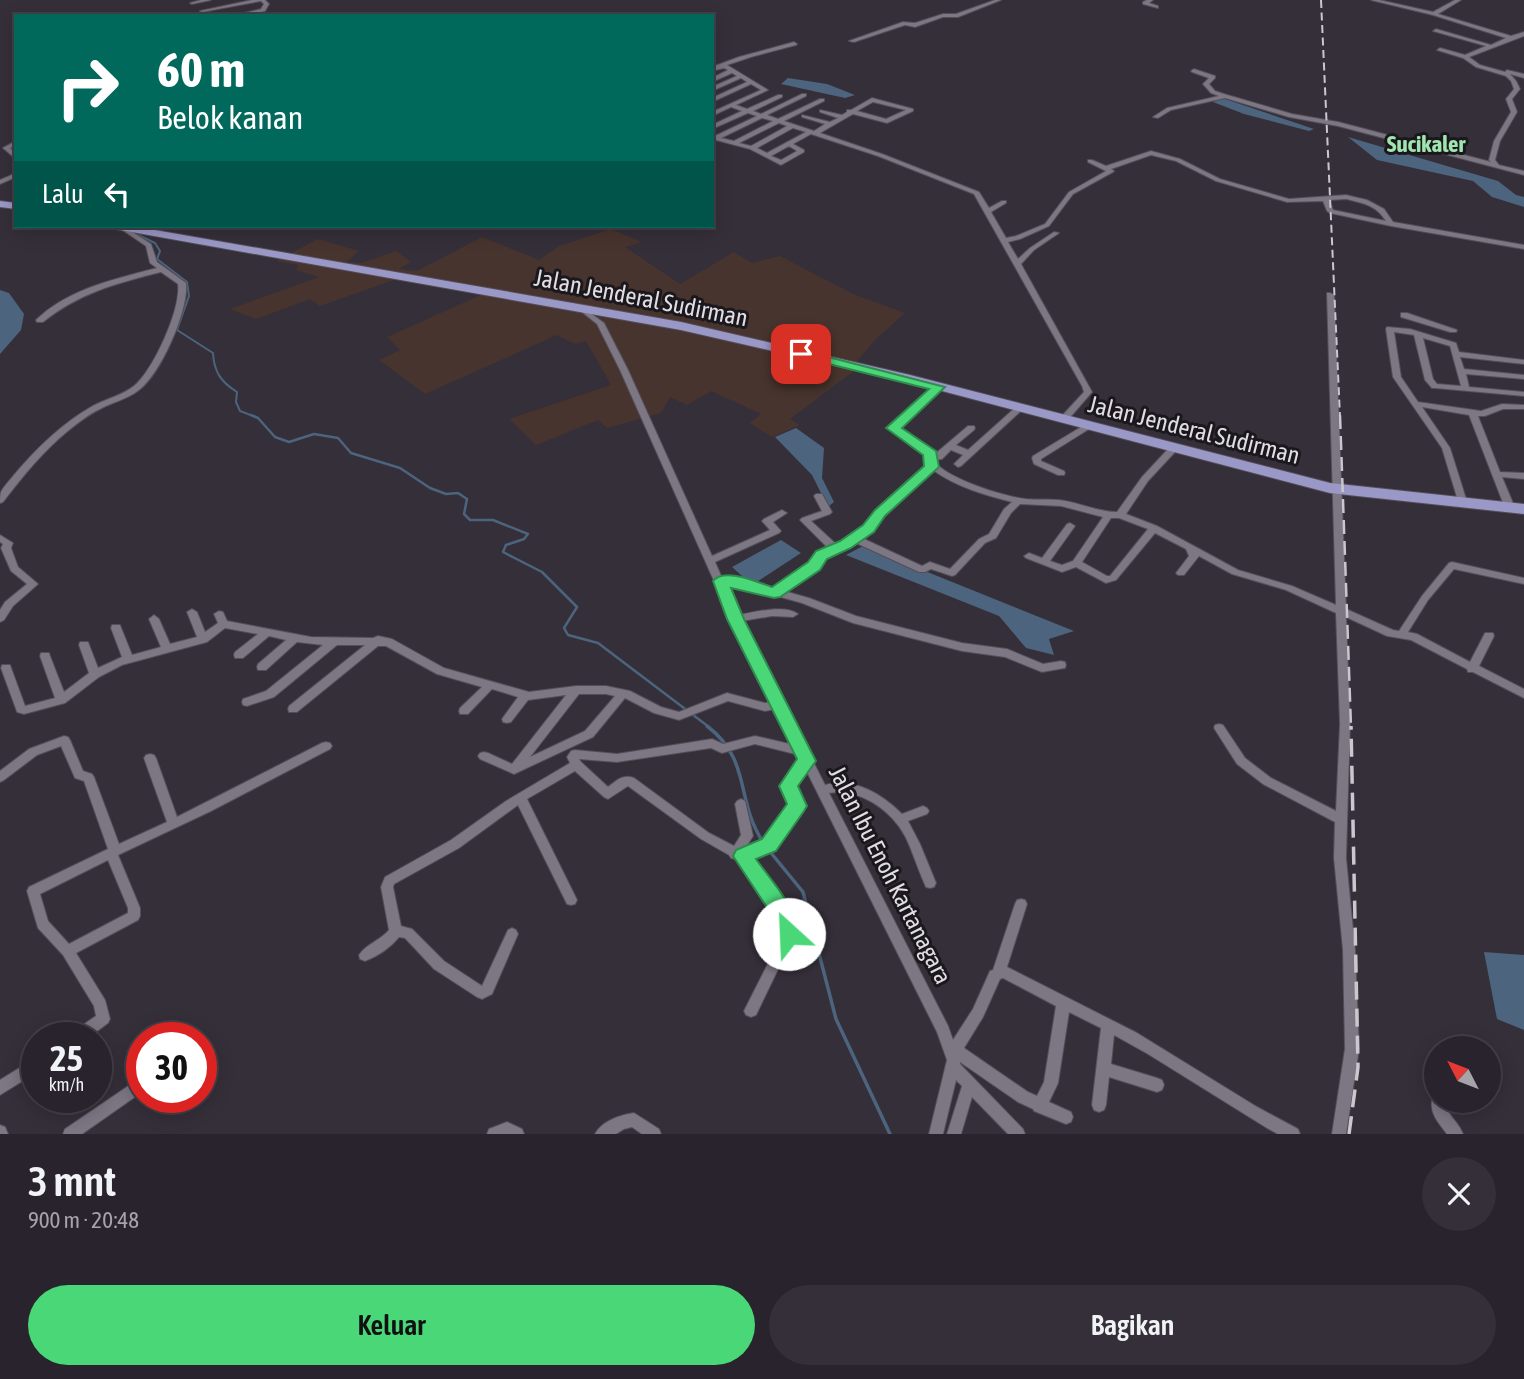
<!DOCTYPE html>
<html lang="id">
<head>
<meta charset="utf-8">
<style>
	:root { --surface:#28232c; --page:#342f38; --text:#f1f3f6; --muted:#a5a4a9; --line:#444048; --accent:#49d778 }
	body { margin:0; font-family:"Asap Condensed",sans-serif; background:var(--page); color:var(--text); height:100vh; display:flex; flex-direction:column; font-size:26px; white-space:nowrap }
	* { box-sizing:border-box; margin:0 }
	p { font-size:23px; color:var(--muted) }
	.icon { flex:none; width:38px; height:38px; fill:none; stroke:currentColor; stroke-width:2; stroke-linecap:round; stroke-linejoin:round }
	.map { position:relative; height:1134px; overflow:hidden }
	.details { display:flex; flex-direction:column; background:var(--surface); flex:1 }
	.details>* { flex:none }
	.hud { position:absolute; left:14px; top:14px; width:700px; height:214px; border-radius:0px; box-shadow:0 4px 18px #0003,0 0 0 2px var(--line); background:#00695c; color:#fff; overflow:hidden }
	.needle { width:46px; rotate:312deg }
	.tools { position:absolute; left:1424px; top:1036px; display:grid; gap:14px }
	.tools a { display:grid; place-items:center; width:77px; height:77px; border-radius:50%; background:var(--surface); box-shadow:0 4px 18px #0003,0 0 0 2px var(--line); font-size:35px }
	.speed { position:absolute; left:21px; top:1022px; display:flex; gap:14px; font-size:35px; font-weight:700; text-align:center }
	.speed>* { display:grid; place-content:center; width:91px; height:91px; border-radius:50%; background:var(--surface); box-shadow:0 4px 18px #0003,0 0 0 2px var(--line); line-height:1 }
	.speed small { font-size:18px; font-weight:400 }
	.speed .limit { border:10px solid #d22; background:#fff; color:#111 }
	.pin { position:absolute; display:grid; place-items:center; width:60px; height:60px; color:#fff; margin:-30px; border-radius:14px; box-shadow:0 4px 10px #0006 }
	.me { position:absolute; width:77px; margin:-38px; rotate:335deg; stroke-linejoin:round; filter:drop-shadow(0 0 5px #0008) }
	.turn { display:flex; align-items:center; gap:24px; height:147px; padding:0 28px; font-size:32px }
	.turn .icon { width:91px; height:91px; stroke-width:2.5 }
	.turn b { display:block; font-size:49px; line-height:60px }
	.then { display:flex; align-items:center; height:66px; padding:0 28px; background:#0003; gap:14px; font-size:26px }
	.round { display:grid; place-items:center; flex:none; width:74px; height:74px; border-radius:37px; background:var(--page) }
	.head { display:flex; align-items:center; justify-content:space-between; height:119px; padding:0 28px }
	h1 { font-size:42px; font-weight:600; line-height:52px }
	.primary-button { display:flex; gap:14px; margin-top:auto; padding:14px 28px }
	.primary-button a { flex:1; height:80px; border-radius:42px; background:var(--accent); color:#111; font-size:28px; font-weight:600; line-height:80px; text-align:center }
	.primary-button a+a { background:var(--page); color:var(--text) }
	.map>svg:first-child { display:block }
	.industrial { fill:#48342e }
	.water { fill:#4c647d }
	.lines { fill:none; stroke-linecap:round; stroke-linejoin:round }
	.stream-far2 { stroke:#4c647d; stroke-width:2 }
	.stream-far1 { stroke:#4c647d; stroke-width:2.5 }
	.stream { stroke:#4c647d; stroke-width:3.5 }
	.minor-casing { stroke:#544e58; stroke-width:2 }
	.primary-casing { stroke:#544e58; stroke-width:2 }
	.minor { fill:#7d7683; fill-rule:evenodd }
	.primary { fill:#9a98c6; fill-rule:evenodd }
	.rail-far2 { stroke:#cbc7cf; stroke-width:2; stroke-dasharray:8 4.5; stroke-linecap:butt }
	.rail-far1 { stroke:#cbc7cf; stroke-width:2.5; stroke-dasharray:14 7; stroke-linecap:butt }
	.rail { stroke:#cbc7cf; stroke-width:3.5; stroke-dasharray:18 9; stroke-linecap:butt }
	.route { fill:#49d778; stroke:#2f8c4e; stroke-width:2 }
	.labels { text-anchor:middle; stroke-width:6; stroke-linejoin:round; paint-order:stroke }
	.far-quarter-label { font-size:23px; font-weight:bold; fill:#a0e4af; stroke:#1b181d }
	.street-label { font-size:24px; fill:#e0dde4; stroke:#1b181d }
</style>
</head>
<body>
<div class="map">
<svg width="1524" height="1134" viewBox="0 0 1524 1134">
	<rect width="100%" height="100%" fill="#352f3a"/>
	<polygon class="industrial" points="611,229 641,242 625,247 680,284 734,252 752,263 780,256 853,294 905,313 876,339 858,360 854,371 790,419 800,425 772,437 750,423 761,414 711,391 687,405 670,397 661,413 607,428 598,420 536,445 509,419 611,385 586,341 575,344 557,335 425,394 379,360 400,350 387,337 481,295 394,280 320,306 310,299 256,319 230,309 319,277 296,270 298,265 276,261 318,239 359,251 347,262 362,263 396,251 411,262 399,269 417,271 482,237 539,260 559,246"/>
	<g class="water">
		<polygon points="788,78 827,84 855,95 845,98 781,84"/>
		<polygon points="1222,98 1314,129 1309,131 1244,114 1213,102"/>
		<polygon points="1348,137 1498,181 1516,195 1524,197 1524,207 1492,197 1473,181 1377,160"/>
		<polygon points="0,290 9,293 24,314 21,330 0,354"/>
		<polygon points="796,428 824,448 822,478 834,502 828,507 812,475 775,437"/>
		<polygon points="781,540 801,553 752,585 732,567"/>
		<polygon points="863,546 1074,631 1049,639 1054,655 1026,648 999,616 846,555"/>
		<polygon points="1484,952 1524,955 1524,1030 1497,1019"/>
	</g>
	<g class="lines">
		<path class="stream-far2" d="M134,233l21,10 5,8 -3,8 30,23 2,14 -12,34 36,23c1,19 8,29 24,39l-1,10 4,9 16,6"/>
		<polyline class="stream-far1" points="251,415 258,418 275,437 289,442 314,434 338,438 351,453 400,468 430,488 446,494 458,493 467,499 464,514 470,520 493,520 528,534 524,539 506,545 503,552 542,572 577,607 564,628 568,635 598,643 709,727"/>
		<g class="stream">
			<path d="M707,726c45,34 28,74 56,116"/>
			<polyline points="767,848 803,892 836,1019 890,1134"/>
		</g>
		<defs>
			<g id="minor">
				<polygon points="201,0 211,0 192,4 190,3"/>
				<polygon points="252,0 265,0 269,4 265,11 242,16 236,15 261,9 264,4 261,1 202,12 200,11"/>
				<polygon points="995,0 1001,0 958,17 943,17 915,27 905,25 854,42 849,41 903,22 915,23 943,14 956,14"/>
				<polygon points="1147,0 1153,0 1149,3 1158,6 1158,8 1143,4 1143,2"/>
				<polygon points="1371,0 1379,0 1433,12 1455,0 1461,0 1438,14 1511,36 1524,32 1524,36 1469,57 1480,65 1505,72 1507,70 1524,74 1524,78 1510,74 1516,81 1520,89 1512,99 1517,112 1500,141 1495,160 1499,165 1524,171 1524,175 1338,126 1289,117 1225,98 1171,110 1158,118 1153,117 1167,108 1219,96 1211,93 1203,84 1209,78 1192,72 1191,71 1194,69 1215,76 1215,78 1209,84 1215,91 1224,94 1292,114 1338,122 1491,162 1489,160 1494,141 1511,112 1506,99 1514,89 1511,81 1506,76 1476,67 1463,58 1437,50 1440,48 1465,55 1486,46 1433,31 1436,29 1491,45 1506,38 1433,15"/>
				<path d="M794,42l3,2 -1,1 -45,12 -24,8 41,25 -32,15 11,4 31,-14h4v2l-29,14 8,3 41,-20h4v2l-39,19 11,4 42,-20h4v2l-40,20 30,10 11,-7 -23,-7v-2l28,7 8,-4 -18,-6v-2l22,5 5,-3v-2h4l21,-12 41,11v2l-26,12 -34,-9 -33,19 62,21 97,38 10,16 13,-7h4v2l-15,9 15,26 10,-2 29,-12 24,-32 37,-21 -18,-9v-2h4l14,6 45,-15 29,8 40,20 69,20 57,-4 21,5 17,9 9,13 131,23v4l-133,-23 -61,-13 -3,-2 -4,-10 -36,1 -71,-21 -40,-20 -25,-6 -40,14 3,2 -1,1 -40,22 -24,32 -29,13 -12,3 10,17 12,-11 24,-16 5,1 -25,17 -13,14 71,128 -26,30h-6l-1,-2 1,-2 24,-26 -2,-6 -108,-192 -96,-38 -67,-22 -18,10 11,6v2l-23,13 -31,-16 -38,-10v-4l3,1 42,-20 -9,-3 -36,16v-4l30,-14 -11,-4 -19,9v-4l49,-22 -10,-6 -39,18v-4l35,-16 -6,-4 -29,13v-4l25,-11 -5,-3 -20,9v-4l16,-8 -4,-2 -12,3v-4l27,-10zM873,102l33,8 -20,9 -29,-8zM762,118l11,3 -39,20 -13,-3zM779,123l8,3 -36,20 -12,-3zM793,128l13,4 -39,21 -10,-5zM789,146l8,5 -16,9 -10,-4zM1346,199c17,4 30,6 40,22l-53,-11 -4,-10z"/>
				<polygon points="16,141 16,145 10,148 16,154 16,159 3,148"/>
				<polygon points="16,173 16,177 0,184 0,180"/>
				<path d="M121,227h4l26,17 6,18 29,21c3,27 -25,90 -47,107 -11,9 -26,12 -39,19 -11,5 -21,13 -31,21 -26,21 -46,46 -66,72l-3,1c0,-4 0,-8 1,-11 3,-6 9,-12 13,-17 22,-26 47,-51 77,-68 14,-8 30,-11 43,-21 20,-17 47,-77 44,-102l-17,-12c-44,11 -82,21 -118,50h-6l-1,-2c32,-31 79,-41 121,-52l-7,-5 -4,-17 -25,-17z"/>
				<path d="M1327,293h3l4,2 12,314 47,21 6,1 23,-35 27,-33 3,-1 72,16v6l-70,-15 -26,31 -20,32 9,2 53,28 15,-29h8l1,3 -15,30 45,23v9l-51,-26h-5l-1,-3 -56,-29 -24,-4 -41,-19 4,107 -4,134 9,92 4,99 -13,85h-14l13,-85 -2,-99 -9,-92 1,-36 -72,-38 -26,-20 -23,-36 1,-3 4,-1 4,1 22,33 26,20 65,33 4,-87 -4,-111 -50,-23 -54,-16 -33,-18 -15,19h-6l-2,-2 13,-17 -3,-7 -31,-16 -39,47 -10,3 -30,-16 -14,5 -36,-14 -2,-2 5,-3 13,5 25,-34 3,-1 5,3 -25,35 12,4 11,-4 30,-44 -42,-11 -41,-2 -9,9 -15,25 -11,5 -30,32 -3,1 -21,-7 -6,3h-6l-63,-29 -32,14 -7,11 -33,23 25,7 47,18 106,27 45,6 36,15 18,-3 4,1 1,3 -1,3 -23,4 -37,-15 -43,-6 -109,-28 -51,-20 -25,-7h-3c-14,-7 -32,-10 -49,-11l14,30c16,-3 46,-11 59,-1l-5,3 -21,-1 -30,5 83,164c29,-8 57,9 77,29l21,-8 4,2 2,3 -2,3 -19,7 12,23 16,39 -2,4 -4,1 -4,-1c-8,-17 -13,-35 -21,-51 -14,-26 -45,-48 -76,-43l119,233 5,14 20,-31 17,-38 3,-1 22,-66 2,-4 4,-1 4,1 2,4 -20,63 130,66 120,74 41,22 2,5h-22l-11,-6 -119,-74 -34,-19 -3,29 46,14 5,2 2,5 -2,5 -5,2 -48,-15 -3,28 -2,5 -5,2 -5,-2 -2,-5 9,-77 -32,-16 -11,71 -9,19 22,10 2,5 -2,5 -5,2 -32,-13 -1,-2 -15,-7 -58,-40v2l63,65 2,5h-17l-36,-37 -11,37h-14l15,-48 -6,-6 -13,54h-14l18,-74 -10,-28 -132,-264 -3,3 -7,15 8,20 -2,3 -26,35 -24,14 41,59 3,17 -39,81 -5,2 -5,-2 -2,-4 39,-77 -1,-12 -43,-62 -8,-2 -2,-3 -28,-16 -73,-53 -20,13 -4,-2 -29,-26 -48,28 50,101 -2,4 -4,1 -4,-1 -49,-99 -59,43 -65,36 -1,3 8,39 11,3 32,32 38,25 26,-56 4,-2 4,2 2,4 -26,60 -10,5 -5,-2 -43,-28 -29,-31 -6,-1c-9,11 -21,19 -34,24l-5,-2 -1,-4c7,-11 22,-15 30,-25l-8,-43 4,-10 66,-37 55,-39 64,-38 -3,-6 4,-6 4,-1 42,4 95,-15 11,5 32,-8 39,9 -18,-36 -11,2 -37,-10 -49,19 -25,-7 -29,-15 -32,39 -79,37 -34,-15 -2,-3 2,-3 4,-1 4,1 24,11 54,-69 -38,5 -17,22 -4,1 -4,-1 -1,-3 16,-22 -26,-8 -24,25h-8l-1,-3 1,-3 22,-21 -45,-13 -51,-28h-8l-81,66h-8l-1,-3 1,-3 76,-61h-28l-63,52 -27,9 -4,-1 -1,-3 1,-3 23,-8 57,-46 -26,-3 -31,28h-8l-1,-3 1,-3 28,-24 -17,-4 -26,22h-8l-1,-3 1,-3 23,-18 -33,-6 -18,14 -85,23 -23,12 -34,26 -41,11 -7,-2 -1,-3 -15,-41 1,-3h8l15,41 30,-8 -15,-42 1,-3h8l1,3 14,36 25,-19 -10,-28 1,-3h8l10,26 24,-11 -11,-29 1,-3h8l12,30 29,-8 -12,-28 5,-4 5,4 11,25 27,-7 -10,-25 5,-3 5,3 8,20 13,-9 -4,-9 5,-3 4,1 4,9 84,16 62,1 5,-2 14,3 52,29 85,24 47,-6h30l24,5 31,16 18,5 48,-19 38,10 7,-1 -41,-83 -111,-249 -23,-46 -20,-16 4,-2 23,17 24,47 84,186 58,-26 -8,-9 2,-2 18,-9 5,3 -14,9 8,9 -2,2 -64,29 7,16 21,2 31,8 37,-24 7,-11 10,-5 -28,-28 2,-2 20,-7 -8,-15 2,-2h6l10,18 -2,2 -19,7 25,23 17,-7 75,-72 -4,-5 2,-5 -37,-27 47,-43h3l4,2 -1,2 -44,39 37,26 33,-28h6l1,2 -1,2 -18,15 12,5 48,-43h6l1,2 -62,57 -3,1 -4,-3 9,-9 -12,-5 -9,9 -9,1c14,19 69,36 93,39 11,1 22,0 33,1 20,2 38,12 58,12l25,-35 27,-29h6l1,2 -1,2 -27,29 -22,33 31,12 81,44 54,16 44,19zM933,470c23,17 52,25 79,32l-8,7 -15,25 -10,5 -29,30 -20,-7 -8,4 -60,-28zM1111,518h8l29,11 -38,47h-3l-25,-14zM579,694h27l9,2 -30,35 -55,26zM755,744l44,11 2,4 -7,6 -11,21 8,19 -25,32 -22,13 9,-14 -8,-35 -4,-2 -4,2 -2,3 6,31 -7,11 -25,-13 -75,-55c-11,-4 -17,2 -26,9l-27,-25 -2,-3 38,3 94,-14 11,5zM1003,978l53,28 -12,76 -7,14 -9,-4 -64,-44 19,-31 17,-38z"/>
				<polygon points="1401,313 1407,313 1457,330 1456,332 1450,332 1401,317"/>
				<path d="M1387,327l23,2 46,14 3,9 65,8v4l-64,-7 4,12 60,6v4l-58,-5 3,13 55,5v4l-89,-8h-3l-7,-8 -11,-45 -20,-3 7,45 17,25 63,9 21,-7 22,1v4h-21l-18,7h-7l22,56 24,1v6l-22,-2 13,31 -2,2h-6l-2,-2 -36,-93 -47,-8 28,41 17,54 -5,3 -3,-1 -17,-56 -49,-71 -7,-48zM1423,338l27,8 11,40 -24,-2 -4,-5z"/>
				<polygon points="1086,424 1089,425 1090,427 1089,429 1041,459 1041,461 1064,471 1065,473 1064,475 1058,475 1034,464 1032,458 1033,456"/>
				<polygon points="0,535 13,543 11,548 18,567 38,584 13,606 4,620 0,622 0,610 5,602 27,584 11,571 1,548 3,544 0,542"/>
				<path d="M64,736l4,1 2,3 13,31 9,3 2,3 25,67 48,-22 -23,-64 2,-3 4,-1 4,1 2,3 21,59 145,-74 4,-1 4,1 2,3 -2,3 -119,62 -93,44 22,53v8l-2,4 -62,33 29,47 5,19 -2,4 -20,15h-19l2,-5 25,-17 -2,-10 -31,-51 -25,-27 -11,-37 2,-4 79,-38 -24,-68 -9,-3 -14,-32 -24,9 -33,25 -4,2v-11l29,-22zM108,860l20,48v5l-59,31 -21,-23 -8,-27z"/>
				<polygon points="37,1057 37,1072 0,1095 0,1080"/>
				<polygon points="140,1078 142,1079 142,1092 82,1134 63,1134 65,1129"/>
				<path d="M1437,1095v6h8c3,17 12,18 18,33h-16c-9,-12 -19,-22 -14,-38z"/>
				<path d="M634,1113l25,16 2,5h-19l-10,-7 -8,2 -8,5h-21c7,-13 25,-19 39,-21z"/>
				<polygon points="507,1122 522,1129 524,1134 487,1134 489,1129"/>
				<polygon points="0,1125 5,1127 8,1134 0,1134"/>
			</g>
			<g id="primary">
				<polygon points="0,201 16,203 16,209 0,207"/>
				<polygon points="109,226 132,226 681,322 910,375 1330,483 1524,504 1524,514 1330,493 908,382 681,330 115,229"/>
			</g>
		</defs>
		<use href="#minor" class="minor-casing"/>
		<use href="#primary" class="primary-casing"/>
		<use href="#minor" class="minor"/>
		<use href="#primary" class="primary"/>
		<polyline class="rail-far2" points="1321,0 1340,417"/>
		<polyline class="rail-far1" points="1340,415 1351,727"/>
		<polyline class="rail" points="1349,1134 1358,1067 1351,726"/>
	</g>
	<path class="route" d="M801,350l144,37 -43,41 34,23 3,16 -54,49 -11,16 -23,16 -24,11 -7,11 -40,27 -6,1 -43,-10 13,31 72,142 -18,25 9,20 -3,5 -28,40 -20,8c13,19 51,60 41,82l-8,2 -7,-2 -4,-17 -45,-68 3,-6 26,-11 25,-35 -8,-18 18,-27 -70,-140 -14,-38c11,-14 44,1 59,6l36,-25 8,-11 24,-10 23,-16 12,-15 49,-44 -1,-11 -37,-27 43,-39 -132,-33 -2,-2z"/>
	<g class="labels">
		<g class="far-quarter-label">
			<text x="1426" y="152">Sucikaler</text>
		</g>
		<g class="street-label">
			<text transform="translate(641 298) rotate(11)" y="8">Jalan Jenderal Sudirman</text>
			<text transform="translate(1194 430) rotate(14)" y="8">Jalan Jenderal Sudirman</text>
			<text transform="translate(890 875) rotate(63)" y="8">Jalan Ibu Enoh Kartanagara</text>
		</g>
	</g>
</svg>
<div class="tools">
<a><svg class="needle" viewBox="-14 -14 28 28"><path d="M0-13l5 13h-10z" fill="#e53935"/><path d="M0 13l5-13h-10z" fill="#a5a4a9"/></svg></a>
</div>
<div class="speed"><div>25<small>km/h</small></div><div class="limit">30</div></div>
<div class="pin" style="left:801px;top:354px;background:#d93025"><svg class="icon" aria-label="arrive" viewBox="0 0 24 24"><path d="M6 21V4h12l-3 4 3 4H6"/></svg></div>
<svg class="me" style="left:789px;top:934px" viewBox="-20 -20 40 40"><circle r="19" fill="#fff"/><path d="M0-13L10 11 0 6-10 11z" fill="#49d778"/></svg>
<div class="hud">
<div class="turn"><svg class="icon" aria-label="right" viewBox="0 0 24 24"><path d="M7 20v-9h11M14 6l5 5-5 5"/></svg><div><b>60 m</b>Belok kanan</div></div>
<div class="then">Lalu<svg class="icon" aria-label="left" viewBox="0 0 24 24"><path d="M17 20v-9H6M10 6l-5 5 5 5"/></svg></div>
</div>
</div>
<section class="details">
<div class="head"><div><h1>3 mnt</h1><p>900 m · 20:48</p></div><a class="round"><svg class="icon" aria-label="close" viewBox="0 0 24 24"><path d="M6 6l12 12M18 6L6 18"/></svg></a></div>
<div class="primary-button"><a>Keluar</a><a>Bagikan</a></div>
</section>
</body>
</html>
